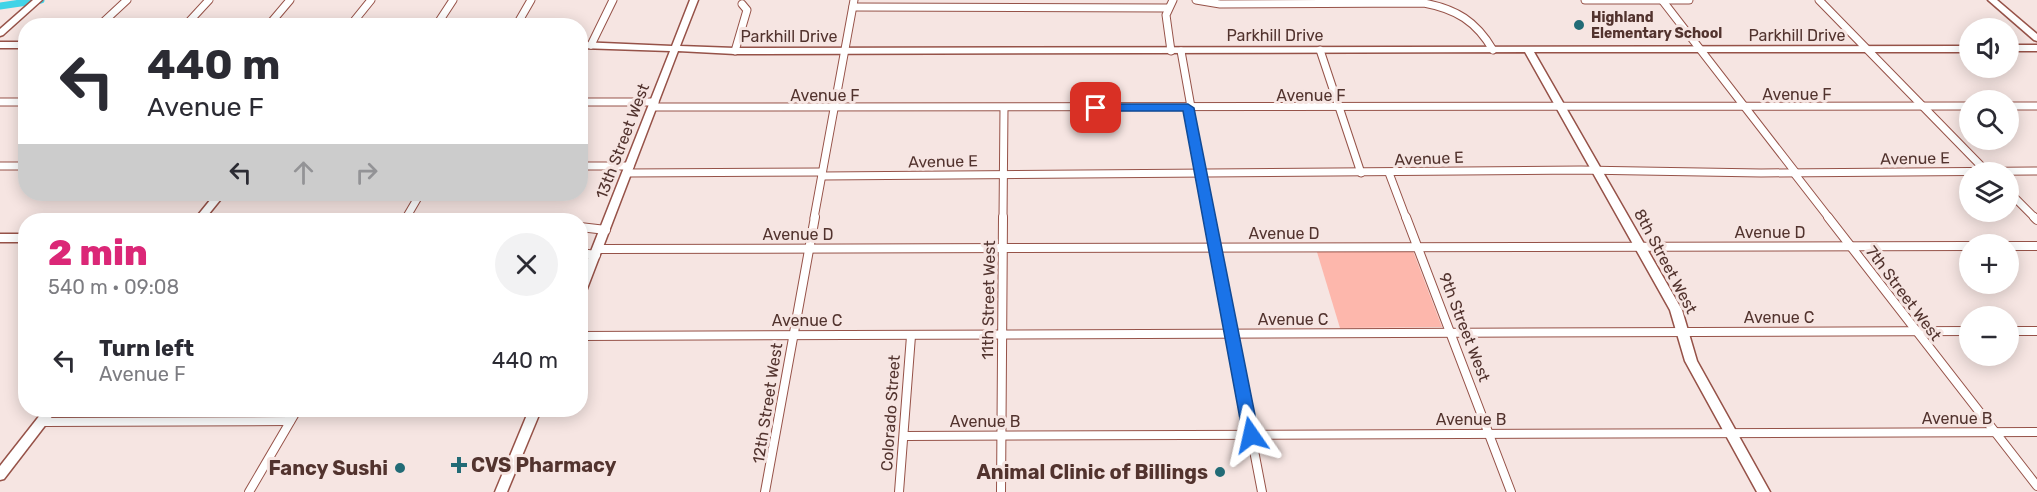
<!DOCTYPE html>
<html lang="en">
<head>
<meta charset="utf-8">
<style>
	:root { --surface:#fff; --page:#f2f2f3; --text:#2b2b33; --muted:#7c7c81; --accent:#db2777 }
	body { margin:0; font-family:Rubik,sans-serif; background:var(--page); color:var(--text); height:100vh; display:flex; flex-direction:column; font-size:22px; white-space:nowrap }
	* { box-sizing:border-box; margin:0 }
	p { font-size:20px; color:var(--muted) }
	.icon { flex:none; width:33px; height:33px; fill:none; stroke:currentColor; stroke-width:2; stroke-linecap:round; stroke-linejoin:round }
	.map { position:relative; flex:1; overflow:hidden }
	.side { position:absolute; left:18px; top:213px; width:570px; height:204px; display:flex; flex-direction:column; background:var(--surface); border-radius:24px; box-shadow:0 3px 15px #0003 }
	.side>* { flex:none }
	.banner { position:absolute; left:18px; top:18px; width:570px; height:183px; border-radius:24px; box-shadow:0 3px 15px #0003; background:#fff; color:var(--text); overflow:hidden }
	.controls { position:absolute; left:1959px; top:18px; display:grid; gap:12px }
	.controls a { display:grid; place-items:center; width:60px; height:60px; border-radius:50%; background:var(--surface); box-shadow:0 3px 15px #0003; font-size:30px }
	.pin { position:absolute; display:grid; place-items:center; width:51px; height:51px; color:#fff; margin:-26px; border-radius:12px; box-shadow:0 3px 9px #0006 }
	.me { position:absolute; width:66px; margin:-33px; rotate:349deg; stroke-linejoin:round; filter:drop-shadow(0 0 4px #0008) }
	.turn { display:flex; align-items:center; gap:21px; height:126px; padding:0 30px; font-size:27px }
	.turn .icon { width:78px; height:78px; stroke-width:2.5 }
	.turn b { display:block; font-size:42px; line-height:51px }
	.lanes { display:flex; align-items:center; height:57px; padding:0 30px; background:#0003; justify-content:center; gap:30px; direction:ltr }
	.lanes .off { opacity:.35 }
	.round { display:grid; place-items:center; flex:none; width:63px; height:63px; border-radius:32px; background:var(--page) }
	.head { display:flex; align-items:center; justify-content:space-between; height:102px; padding:0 30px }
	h1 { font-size:36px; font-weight:800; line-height:45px; color:var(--accent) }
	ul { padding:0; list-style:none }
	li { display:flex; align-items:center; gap:18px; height:90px; padding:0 30px }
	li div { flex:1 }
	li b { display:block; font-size:22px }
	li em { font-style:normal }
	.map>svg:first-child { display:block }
	.green { fill:#fdb7ac }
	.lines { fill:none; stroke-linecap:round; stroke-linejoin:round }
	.canal { stroke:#41d3e7; stroke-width:7 }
	.street-far1-casing { stroke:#965248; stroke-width:9 }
	.street-casing { stroke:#965248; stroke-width:10 }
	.secondary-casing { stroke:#965248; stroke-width:3 }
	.street-far1 { stroke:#fff; stroke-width:7 }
	.street { stroke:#fff; stroke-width:8 }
	.secondary { fill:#fff; fill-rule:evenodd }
	.route { fill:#1a73e8; stroke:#114b97; stroke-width:1.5 }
	.poi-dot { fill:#226b76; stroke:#f6e5e2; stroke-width:2 }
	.labels { text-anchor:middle; stroke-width:6; stroke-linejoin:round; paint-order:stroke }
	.far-poi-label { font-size:14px; font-weight:bold; fill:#52332e; stroke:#f6e5e2; text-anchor:start }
	.street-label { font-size:16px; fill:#52332e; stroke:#f6e5e2 }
	.near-poi-label { font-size:20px; font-weight:bold; fill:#52332e; stroke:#f6e5e2; text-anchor:end }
</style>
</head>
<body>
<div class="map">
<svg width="2037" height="492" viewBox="0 0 2037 492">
	<rect width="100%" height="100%" fill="#f6e5e2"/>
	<polygon class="green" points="1413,251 1442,327 1340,328 1317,252"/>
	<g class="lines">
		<polyline class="canal" points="0,6 41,0"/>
		<defs>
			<g id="street-far1">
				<path d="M1196,0l24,4 204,-1c32,6 52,18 69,47"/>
				<polyline points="1585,0 1689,0"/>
				<polyline points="1662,0 1796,173"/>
				<polyline points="1819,0 1987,172"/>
				<polyline points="853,7 1168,8"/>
				<polyline points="99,26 127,0"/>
				<polyline points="185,26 209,0"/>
				<polyline points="268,26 290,0"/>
				<polyline points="350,26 371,0"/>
				<polyline points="436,26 453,0"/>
				<polyline points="516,26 531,0"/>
				<polyline points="591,45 613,0"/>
				<polyline points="1320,50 1361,173"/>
				<polyline points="735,51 747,10 742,4"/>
				<polyline points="1171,51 1166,15 1173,0"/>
				<polyline points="1181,51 1191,107"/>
				<polyline points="0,102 26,102"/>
				<polyline points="580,102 655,102"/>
				<polyline points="2008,106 2037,106"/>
				<polyline points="653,107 1970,106"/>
				<polyline points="1188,107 1209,218"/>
				<polyline points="0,166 26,166"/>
				<polyline points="580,166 630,166"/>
				<polyline points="627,173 822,172"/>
				<polyline points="1389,173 1406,218"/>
				<polyline points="1794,173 1829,218"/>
				<polyline points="822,176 1581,170 1761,173 2037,171"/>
				<polyline points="2008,191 2035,218"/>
				<polyline points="406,218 420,194"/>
				<polyline points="814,218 854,0"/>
				<polyline points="1003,218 1004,108"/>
			</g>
			<g id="street">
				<polyline points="1209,217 1262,492"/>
				<polyline points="1406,217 1511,492"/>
				<polyline points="1828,217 2037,486"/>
				<polyline points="2034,217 2037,220"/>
				<polyline points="405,220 407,217"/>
				<polyline points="470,220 527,220"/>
				<polyline points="580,227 606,230"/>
				<polyline points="2008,246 2037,246"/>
				<polyline points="598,249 1970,246"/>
				<polyline points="580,253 596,255"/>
				<polyline points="2008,331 2037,331"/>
				<polyline points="580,336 1970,331"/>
				<polyline points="42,422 290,421"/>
				<polyline points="905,436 2037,432"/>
				<polyline points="249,492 297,410"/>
				<polyline points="765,492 815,217"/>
				<polyline points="899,492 911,336"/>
				<polyline points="1001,492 1003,217"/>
			</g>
			<g id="secondary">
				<polygon points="33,0 42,0 3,35 0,36 0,29"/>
				<polygon points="690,0 698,0 680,46 735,48 1970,46 1970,52 1534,52 1682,310 1697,361 1770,492 1757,492 1685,361 1670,310 1525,52 735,54 678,51 585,294 580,298 580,279 670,51 580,48 580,42 672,46"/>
				<polygon points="1988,0 1997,0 2037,34 2037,41 2034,40"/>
				<rect x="0" y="42" width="26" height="6"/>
				<rect x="2008" y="45" width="29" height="6"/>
				<polygon points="215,194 225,194 204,220 194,220"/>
				<rect x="0" y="234" width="26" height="8"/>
				<polygon points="44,410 57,410 4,479 0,480 0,466"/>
				<polygon points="529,410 541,410 507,492 495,492"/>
			</g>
		</defs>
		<use href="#street-far1" class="street-far1-casing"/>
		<use href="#street" class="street-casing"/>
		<use href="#secondary" class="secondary-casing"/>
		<use href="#street-far1" class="street-far1"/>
		<use href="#street" class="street"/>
		<use href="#secondary" class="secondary"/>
	</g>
	<polygon class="route" points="1188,104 1194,108 1259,435 1251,442 1243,435 1183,111 1096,111 1090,108 1096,104"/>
	<g class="poi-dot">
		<circle cx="1579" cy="25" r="6"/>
		<path d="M456 456h6v6h6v6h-6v6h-6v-6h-6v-6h6z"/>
		<circle cx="400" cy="468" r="6"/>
		<circle cx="1220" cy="472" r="6"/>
	</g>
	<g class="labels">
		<g class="far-poi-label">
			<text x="1591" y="22">Highland<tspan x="1591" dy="16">Elementary School</tspan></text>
		</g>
		<g class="street-label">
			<text x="1275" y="41">Parkhill Drive</text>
			<text x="1797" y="41">Parkhill Drive</text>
			<text x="789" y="42">Parkhill Drive</text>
			<text x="1797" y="100">Avenue F</text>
			<text x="825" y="101">Avenue F</text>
			<text x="1311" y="101">Avenue F</text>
			<text transform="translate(622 141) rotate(-69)" y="6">13th Street West</text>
			<text transform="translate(1429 158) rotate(-2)" y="6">Avenue E</text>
			<text transform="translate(1915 158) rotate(-1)" y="6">Avenue E</text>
			<text transform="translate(943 161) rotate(-1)" y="6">Avenue E</text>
			<text x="1770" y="238">Avenue D</text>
			<text x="1284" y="239">Avenue D</text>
			<text x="798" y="240">Avenue D</text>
			<text transform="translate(1666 261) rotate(62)" y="6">8th Street West</text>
			<text transform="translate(1904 293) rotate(53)" y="6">7th Street West</text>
			<text transform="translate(988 300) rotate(-89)" y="6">11th Street West</text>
			<text x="1779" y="323">Avenue C</text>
			<text x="1293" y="325">Avenue C</text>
			<text x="807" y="326">Avenue C</text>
			<text transform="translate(1465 327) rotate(69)" y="6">9th Street West</text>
			<text transform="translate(767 403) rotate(-81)" y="6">12th Street West</text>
			<text transform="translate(890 413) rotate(-86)" y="6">Colorado Street</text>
			<text x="1957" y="424">Avenue B</text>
			<text x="1471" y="425">Avenue B</text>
			<text x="985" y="427">Avenue B</text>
		</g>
		<g class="near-poi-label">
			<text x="471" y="472" text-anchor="start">CVS Pharmacy</text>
			<text x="388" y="475">Fancy Sushi</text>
			<text x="1208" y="479">Animal Clinic of Billings</text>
		</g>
	</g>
</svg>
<div class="controls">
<a><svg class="icon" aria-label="sound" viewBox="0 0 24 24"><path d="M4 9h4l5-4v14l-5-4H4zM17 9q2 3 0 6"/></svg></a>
<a><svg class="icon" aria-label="search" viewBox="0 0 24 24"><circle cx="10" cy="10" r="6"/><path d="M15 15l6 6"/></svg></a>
<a><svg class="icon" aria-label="layers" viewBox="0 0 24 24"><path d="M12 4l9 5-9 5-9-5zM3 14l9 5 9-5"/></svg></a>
<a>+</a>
<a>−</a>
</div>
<div class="pin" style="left:1096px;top:108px;background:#d93025"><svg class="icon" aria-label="arrive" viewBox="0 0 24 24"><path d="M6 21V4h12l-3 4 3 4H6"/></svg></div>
<svg class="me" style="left:1251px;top:435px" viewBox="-20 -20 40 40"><path d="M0-17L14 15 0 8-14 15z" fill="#1a73e8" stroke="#fff" stroke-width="4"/></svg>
<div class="banner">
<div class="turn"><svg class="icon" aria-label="left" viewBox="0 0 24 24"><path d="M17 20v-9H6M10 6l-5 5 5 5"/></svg><div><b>440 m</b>Avenue F</div></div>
<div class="lanes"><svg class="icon" aria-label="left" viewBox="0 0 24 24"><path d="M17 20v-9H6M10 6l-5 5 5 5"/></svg><svg class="icon off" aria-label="ahead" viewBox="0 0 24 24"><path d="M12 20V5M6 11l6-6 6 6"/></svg><svg class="icon off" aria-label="right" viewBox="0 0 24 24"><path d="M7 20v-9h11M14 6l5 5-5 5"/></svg></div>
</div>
<section class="side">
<div class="head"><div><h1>2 min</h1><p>540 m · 09:08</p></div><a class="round"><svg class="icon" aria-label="close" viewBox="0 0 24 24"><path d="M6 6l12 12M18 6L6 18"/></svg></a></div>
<ul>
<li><svg class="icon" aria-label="left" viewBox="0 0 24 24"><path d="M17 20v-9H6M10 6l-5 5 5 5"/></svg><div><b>Turn left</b><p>Avenue F</p></div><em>440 m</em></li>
</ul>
</section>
</div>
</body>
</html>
